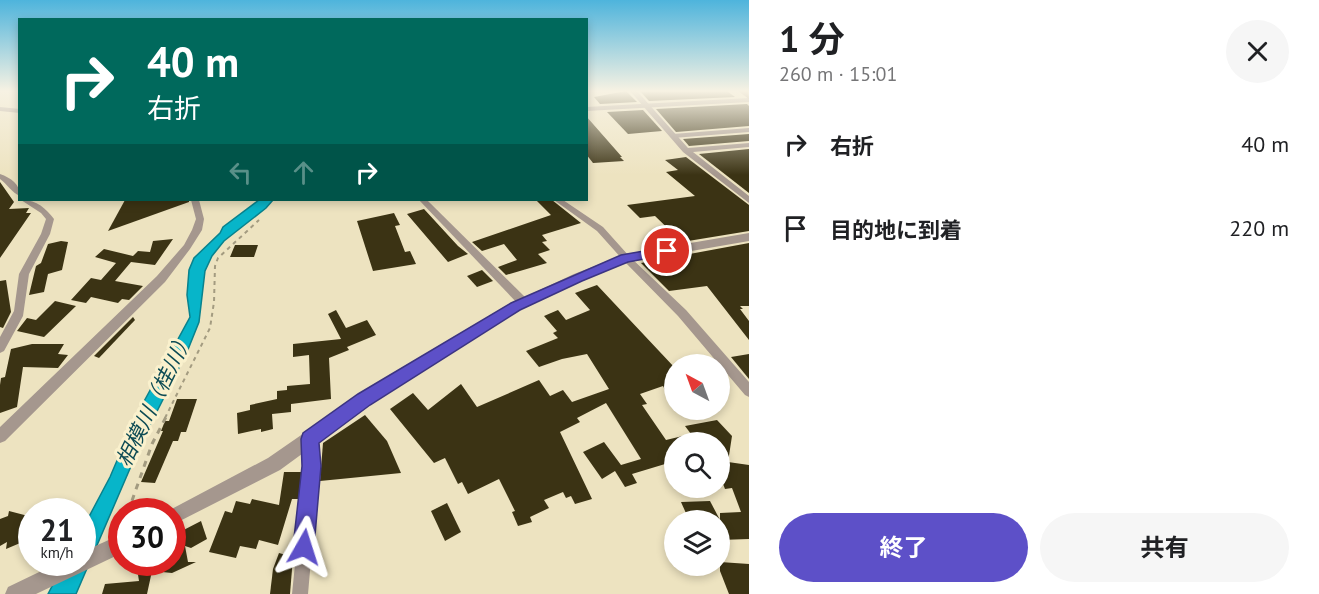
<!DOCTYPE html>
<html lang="ja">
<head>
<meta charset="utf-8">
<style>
	:root { --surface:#fff; --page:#f6f6f6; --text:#202124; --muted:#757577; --accent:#5d50c8 }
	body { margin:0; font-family:"PT Sans","Noto Sans JP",sans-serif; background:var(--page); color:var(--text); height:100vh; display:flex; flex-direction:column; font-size:22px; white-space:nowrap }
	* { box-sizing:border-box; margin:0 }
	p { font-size:20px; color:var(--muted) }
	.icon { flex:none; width:33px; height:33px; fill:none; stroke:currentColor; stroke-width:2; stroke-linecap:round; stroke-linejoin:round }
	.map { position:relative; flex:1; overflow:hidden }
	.drawer { display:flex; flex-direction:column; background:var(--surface); width:570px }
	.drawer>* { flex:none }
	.top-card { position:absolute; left:18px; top:18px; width:570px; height:183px; border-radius:0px; box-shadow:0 3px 9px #0003; background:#00695c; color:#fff; overflow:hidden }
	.needle { width:39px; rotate:319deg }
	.tools { position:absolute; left:664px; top:354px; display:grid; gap:12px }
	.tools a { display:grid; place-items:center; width:66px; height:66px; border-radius:50%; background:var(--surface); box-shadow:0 3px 9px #0003; font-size:30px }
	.speed { position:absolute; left:18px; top:498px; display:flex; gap:12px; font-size:30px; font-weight:700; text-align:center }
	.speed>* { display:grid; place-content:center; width:78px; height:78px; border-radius:50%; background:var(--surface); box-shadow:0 3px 9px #0003; line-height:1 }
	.speed small { font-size:15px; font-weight:400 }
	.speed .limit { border:9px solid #d22; background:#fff; color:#111 }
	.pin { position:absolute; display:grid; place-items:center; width:51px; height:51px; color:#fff; margin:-26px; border:3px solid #fff; border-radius:50%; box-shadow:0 2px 6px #0007 }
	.me { position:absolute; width:66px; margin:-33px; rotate:6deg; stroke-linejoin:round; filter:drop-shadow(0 0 4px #0008) }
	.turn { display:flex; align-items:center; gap:21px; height:126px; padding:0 30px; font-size:27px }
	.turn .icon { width:78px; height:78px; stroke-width:2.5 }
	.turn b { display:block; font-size:42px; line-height:51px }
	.lanes { display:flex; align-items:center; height:57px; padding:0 30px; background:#0003; justify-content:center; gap:30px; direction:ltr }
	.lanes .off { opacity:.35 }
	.round { display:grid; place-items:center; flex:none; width:63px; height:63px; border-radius:32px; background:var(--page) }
	.head { display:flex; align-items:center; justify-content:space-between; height:102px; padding:0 30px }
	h1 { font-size:36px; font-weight:700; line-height:45px }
	.primary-button { display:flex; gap:12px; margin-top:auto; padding:12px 30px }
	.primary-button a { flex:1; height:69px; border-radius:36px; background:var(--accent); color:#fff; font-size:24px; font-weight:700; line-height:69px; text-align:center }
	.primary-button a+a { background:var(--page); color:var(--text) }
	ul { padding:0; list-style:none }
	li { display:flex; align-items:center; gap:18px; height:84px; padding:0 30px }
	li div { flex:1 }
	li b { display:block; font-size:22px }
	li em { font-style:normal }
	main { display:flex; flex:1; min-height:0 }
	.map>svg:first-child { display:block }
	.water { fill:#07b5c9; stroke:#09828d; stroke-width:1.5 }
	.building { fill:#3b3314 }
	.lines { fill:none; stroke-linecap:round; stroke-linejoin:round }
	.path-far1 { stroke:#a39b80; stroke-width:2; stroke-dasharray:4 4; stroke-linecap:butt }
	.path { stroke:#a39b80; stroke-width:3; stroke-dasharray:6 6; stroke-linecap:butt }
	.service { stroke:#a5978e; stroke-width:4 }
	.minor { fill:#a5978e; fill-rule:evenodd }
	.tertiary { fill:#a5978e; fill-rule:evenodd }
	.secondary { fill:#867265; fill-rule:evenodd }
	.route { fill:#5d50c8; stroke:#3c3482; stroke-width:1.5 }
	.labels { text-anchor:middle; stroke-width:6; stroke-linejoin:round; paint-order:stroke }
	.water-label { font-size:21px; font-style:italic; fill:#0d4b54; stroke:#faf1cd }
</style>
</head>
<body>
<main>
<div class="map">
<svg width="749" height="594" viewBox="0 0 749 594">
	<rect width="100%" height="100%" fill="#ede3c0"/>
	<polygon class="water" points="259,200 273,200 266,208 224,241 212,256 205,271 199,322 187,352 141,443 76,594 48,594 64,563 82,562 83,528 110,477 136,416 190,317 187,295 189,270 194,258 220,233 223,227"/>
	<g class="building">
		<polygon points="626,91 637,102 600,104 594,97"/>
		<polygon points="640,91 727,91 735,97 649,101"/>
		<polygon points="747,104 749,106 749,126 676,132 656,109"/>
		<polygon points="643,110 662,131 628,134 607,112"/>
		<polygon points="586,116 622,157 620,157 624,161 593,163 586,154"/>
		<polygon points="749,134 749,141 689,146 683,139"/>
		<polygon points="749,149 749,193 699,154"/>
		<polygon points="686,157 749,205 749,231 682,242 655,216 640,218 627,205 695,196 666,172 678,170 665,160"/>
		<polygon points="0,182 14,202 9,209 29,208 26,213 31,213 0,258"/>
		<polygon points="125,200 189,200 189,202 108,231"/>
		<polygon points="536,200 552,200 581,223 542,235 547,241 542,242 550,250 538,254 547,263 506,275 495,264 498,267 517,260 504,244 482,251 472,242 551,215"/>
		<polygon points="424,209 458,246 468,254 448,262 407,214"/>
		<polygon points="394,213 400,225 395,226 405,252 410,251 416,264 373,271 357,221"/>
		<polygon points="173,239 155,265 131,262 115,281 143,286 129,300 122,299 118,303 91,297 86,303 71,300 91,278 101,280 116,263 95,257 104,249 133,256 138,251 150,252 153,241"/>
		<polygon points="61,241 68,242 62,270 48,274 44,292 29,295 36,266 41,263 48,244"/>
		<polygon points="749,243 749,306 740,306 743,309 740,309 749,321 749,340 707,286 669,291 641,263"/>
		<polygon points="235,245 258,245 254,257 230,257"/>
		<polygon points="482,270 493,281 477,287 467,276"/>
		<polygon points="6,280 11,312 3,328 0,327 0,281"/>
		<polygon points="597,285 675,368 675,409 663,386 640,394 647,404 642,405 666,440 691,434 685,426 717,420 732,436 728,462 749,465 749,539 720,540 720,513 741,512 732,488 725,489 720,476 720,442 675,442 675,461 632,474 637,483 625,487 615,471 602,479 583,452 604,442 621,465 641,459 606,403 577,418 580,422 560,432 592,499 575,504 571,496 566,498 563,492 544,500 549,508 530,517 532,522 518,526 512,512 515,511 499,479 468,494 462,482 458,484 445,458 434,463 390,409 413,393 428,410 461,384 477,407 539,380 550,396 563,390 572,402 609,389 587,354 562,359 539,367 526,351 558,338 553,333 557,331 544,316 558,310 566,320 590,310 575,293"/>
		<polygon points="55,301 76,306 44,337 17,331 27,318 36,320"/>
		<polygon points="336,310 346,328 367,320 376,335 347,347 349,350 329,358 331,399 291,404 291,412 272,414 273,429 261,432 261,429 238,434 237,413 250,410 250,405 277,399 277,391 287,390 287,386 310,384 309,355 293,357 293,344 341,339 328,314"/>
		<polygon points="133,317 135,320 99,358 94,356"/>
		<polygon points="32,344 64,344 58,354 68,355 58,368 23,367 17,407 0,413 0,385 1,378 5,377 11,349"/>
		<polygon points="749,354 749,379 731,357"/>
		<polygon points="177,399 197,399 186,432 181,432 178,441 173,441 155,483 141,482 163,431 161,431 165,421 169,421"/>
		<polygon points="365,415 387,441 401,473 320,481 323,443"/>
		<polygon points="284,472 302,472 299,499 292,499 278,545 259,540 256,549 240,546 236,558 209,552 225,511 232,513 236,501 250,504 252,499 279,505"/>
		<polygon points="710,501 720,520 689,520 681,502"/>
		<polygon points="447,503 461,532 445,541 431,511"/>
		<polygon points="9,511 32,517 32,538 6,549 7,542 0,546 0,519 8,516"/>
		<polygon points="201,521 207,539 191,548 185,546 188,562 196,562 172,573 152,571 147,594 102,594 105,584 139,581 136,562 172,562 172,536"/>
		<polygon points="279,553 293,557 290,594 270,594 273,569"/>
		<polygon points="720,562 749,564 749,594 729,594 720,571"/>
	</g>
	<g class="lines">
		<polyline class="path-far1" points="165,418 210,328 214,302 215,266 218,258 259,220"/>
		<polyline class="path" points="128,512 152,444 166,417"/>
		<g class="service">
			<polyline points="586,109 749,100"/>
			<polyline points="673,136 749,130"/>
		</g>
		<g class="minor">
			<polygon points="630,91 637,91 688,148 749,143 749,147 693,152 749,196 749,203 683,152"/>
			<polygon points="0,107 20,109 20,113 0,111"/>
			<path d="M0,174c11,4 20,10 20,22 -8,-3 -13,-12 -20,-17z"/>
			<path d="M21,200c14,-1 25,8 33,19l-4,15 -21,40 -6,42 -19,35 -4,2v-16l14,-26 5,-37 22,-40 5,-15 -5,-6z"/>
			<polygon points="191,200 199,200 204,219 202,230 190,249 165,282 5,441 0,443 0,427 157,276 184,245 192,230 196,219"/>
			<polygon points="419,200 427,200 528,300 529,303 528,306 520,306"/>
			<polygon points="554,200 563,200 603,227 629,256 686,310 749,382 749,397 745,395 678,316 623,260 597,231"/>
			<polygon points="309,432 314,434 319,466 308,594 292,594 305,466 302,439 304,434"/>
		</g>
		<g class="tertiary">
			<polygon points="749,233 749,241 628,262 582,280 520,309 369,405 280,470 172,525 172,512 166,512 268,458 359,395 512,303 574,274 626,254"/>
			<polygon points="122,534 122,553 36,594 5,594 8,587 60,562 82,562 82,552"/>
		</g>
		<polygon class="secondary" points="738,91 748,91 749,99"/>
	</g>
	<linearGradient id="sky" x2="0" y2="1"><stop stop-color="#4eb4dc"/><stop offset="0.52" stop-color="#f7f2e3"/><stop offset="1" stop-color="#f7f2e3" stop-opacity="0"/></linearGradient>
	<rect width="749" height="175" fill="url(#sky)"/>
	<polygon class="route" points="667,247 671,248 673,251 671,254 628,262 582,281 520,310 370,405 319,443 321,466 314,547 311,554 304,557 296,554 293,547 302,466 301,439 303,433 358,394 511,303 621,255"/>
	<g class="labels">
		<g class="water-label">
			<text transform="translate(155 399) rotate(-64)" y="7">相模川（桂川）</text>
		</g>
	</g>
</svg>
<div class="tools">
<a><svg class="needle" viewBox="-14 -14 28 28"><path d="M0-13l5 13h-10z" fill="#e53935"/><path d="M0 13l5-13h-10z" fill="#757577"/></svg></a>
<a><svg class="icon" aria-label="search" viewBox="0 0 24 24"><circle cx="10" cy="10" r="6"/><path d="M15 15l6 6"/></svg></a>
<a><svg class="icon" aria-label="layers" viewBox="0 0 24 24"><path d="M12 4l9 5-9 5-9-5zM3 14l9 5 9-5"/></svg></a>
</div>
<div class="speed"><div>21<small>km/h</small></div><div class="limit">30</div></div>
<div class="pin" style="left:667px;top:251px;background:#d93025"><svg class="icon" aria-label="arrive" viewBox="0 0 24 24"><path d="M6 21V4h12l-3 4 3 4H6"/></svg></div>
<svg class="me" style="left:304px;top:547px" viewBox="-20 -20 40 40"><path d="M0-17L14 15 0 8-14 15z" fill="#5d50c8" stroke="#fff" stroke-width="4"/></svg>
<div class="top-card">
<div class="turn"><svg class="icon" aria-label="right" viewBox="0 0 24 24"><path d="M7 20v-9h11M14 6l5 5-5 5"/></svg><div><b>40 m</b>右折</div></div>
<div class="lanes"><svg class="icon off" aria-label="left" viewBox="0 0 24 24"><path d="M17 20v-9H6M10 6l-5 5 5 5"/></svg><svg class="icon off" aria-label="ahead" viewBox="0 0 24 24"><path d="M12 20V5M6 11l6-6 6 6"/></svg><svg class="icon" aria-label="right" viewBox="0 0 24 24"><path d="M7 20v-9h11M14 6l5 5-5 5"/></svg></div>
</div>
</div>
<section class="drawer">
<div class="head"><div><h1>1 分</h1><p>260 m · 15:01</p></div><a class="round"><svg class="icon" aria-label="close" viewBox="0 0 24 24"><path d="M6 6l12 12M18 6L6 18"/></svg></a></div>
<ul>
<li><svg class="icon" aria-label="right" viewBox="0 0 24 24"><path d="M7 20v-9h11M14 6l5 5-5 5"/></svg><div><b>右折</b></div><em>40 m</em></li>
<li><svg class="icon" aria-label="arrive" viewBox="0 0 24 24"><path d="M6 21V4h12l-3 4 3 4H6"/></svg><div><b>目的地に到着</b></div><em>220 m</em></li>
</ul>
<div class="primary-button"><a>終了</a><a>共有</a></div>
</section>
</main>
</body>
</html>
